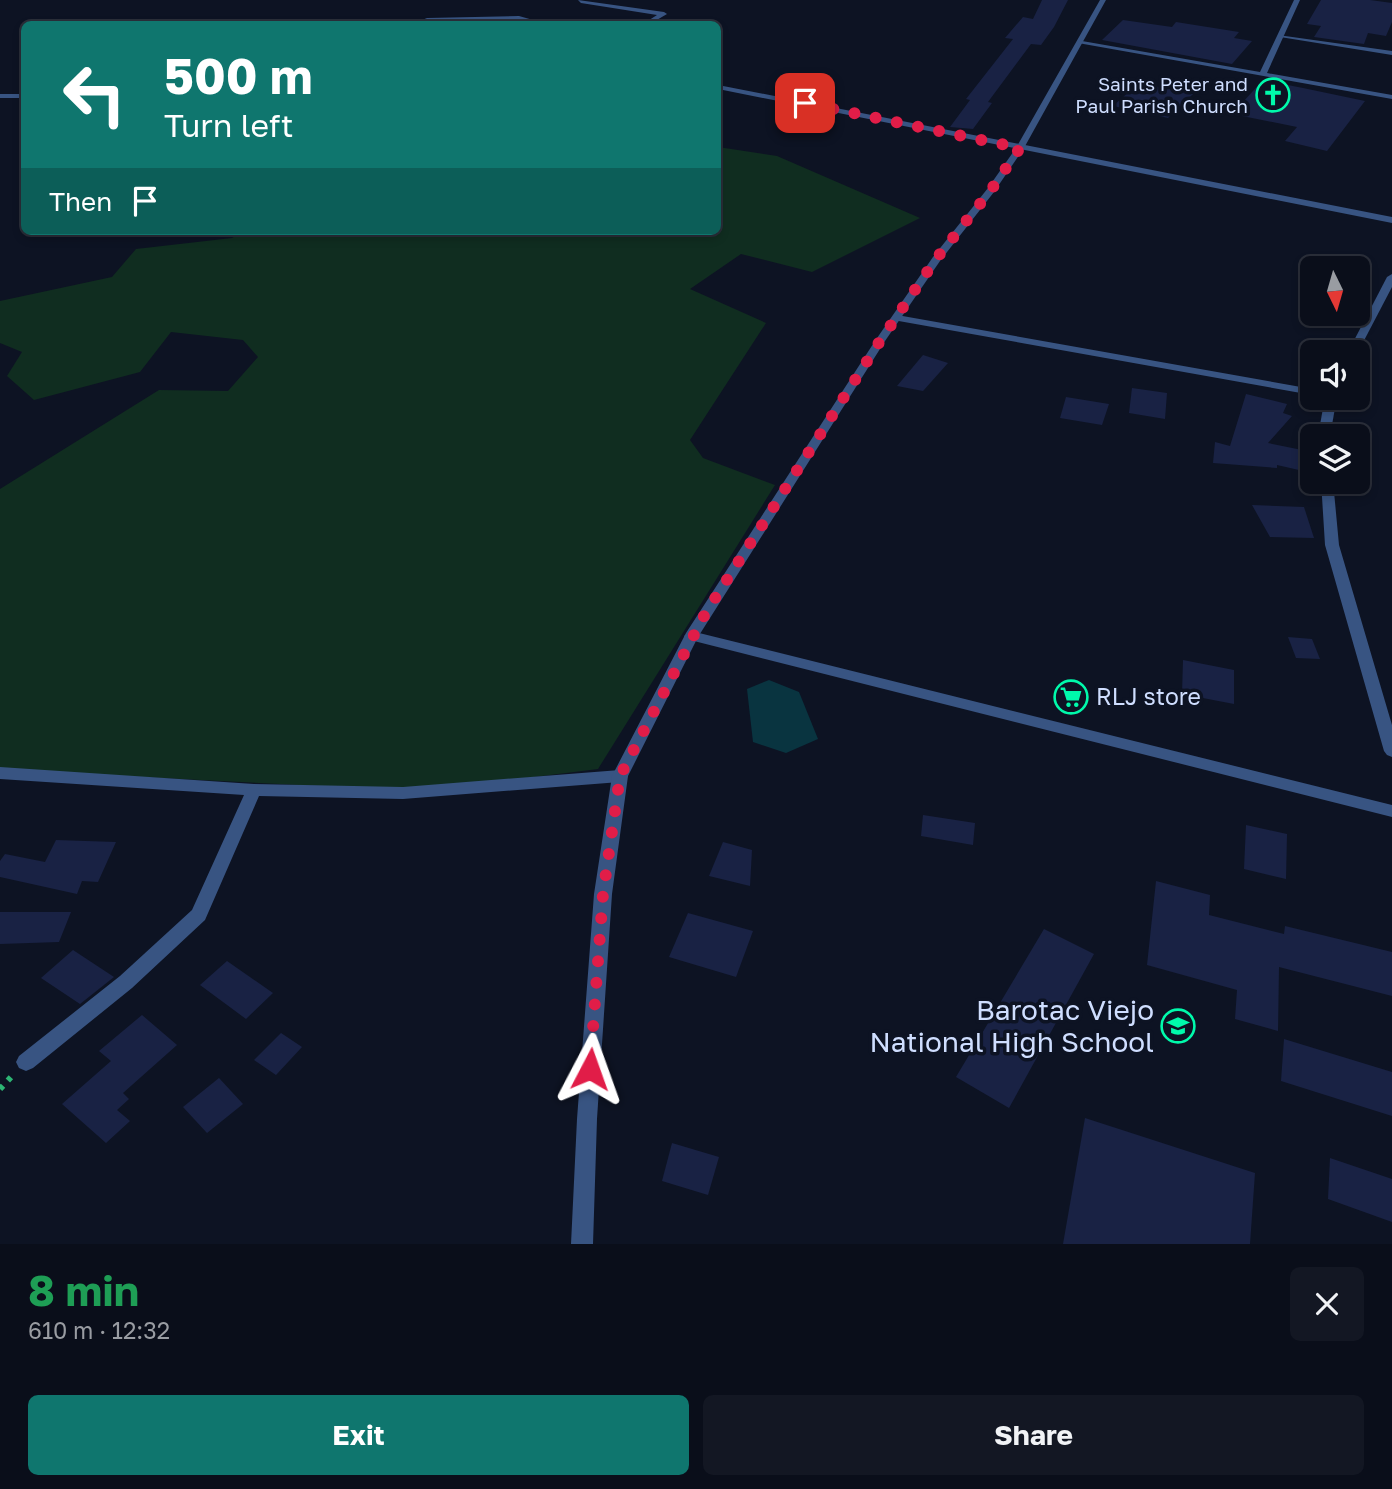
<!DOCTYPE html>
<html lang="en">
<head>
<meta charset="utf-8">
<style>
	:root { --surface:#0a0e1a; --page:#131723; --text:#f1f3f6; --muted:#999ca2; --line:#2a2e39; --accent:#0f766e }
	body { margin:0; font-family:"Golos Text",sans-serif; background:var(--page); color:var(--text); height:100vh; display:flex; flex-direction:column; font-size:26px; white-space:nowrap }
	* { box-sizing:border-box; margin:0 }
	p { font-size:23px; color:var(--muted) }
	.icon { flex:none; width:38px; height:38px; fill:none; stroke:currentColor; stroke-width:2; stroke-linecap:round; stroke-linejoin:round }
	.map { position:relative; height:1244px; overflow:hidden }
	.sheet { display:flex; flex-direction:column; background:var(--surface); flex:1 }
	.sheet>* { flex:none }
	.banner { position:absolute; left:21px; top:21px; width:700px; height:214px; border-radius:10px; box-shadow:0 4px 10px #0003,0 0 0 2px var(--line); background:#0f766e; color:#fff; overflow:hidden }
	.needle { width:46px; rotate:175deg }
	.fabs { position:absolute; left:1300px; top:256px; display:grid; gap:14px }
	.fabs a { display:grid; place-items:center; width:70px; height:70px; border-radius:10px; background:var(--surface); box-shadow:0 4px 10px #0003,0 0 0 2px var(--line); font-size:35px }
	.pin { position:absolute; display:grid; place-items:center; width:60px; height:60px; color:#fff; margin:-30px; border-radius:14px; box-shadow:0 4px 10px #0006 }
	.me { position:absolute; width:77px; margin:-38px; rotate:4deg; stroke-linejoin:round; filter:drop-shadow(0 0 5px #0008) }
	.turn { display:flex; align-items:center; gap:24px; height:147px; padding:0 28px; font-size:32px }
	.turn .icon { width:91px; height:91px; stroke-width:2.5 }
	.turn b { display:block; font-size:49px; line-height:60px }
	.then { display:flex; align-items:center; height:66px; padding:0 28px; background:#0003; gap:14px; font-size:26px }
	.round { display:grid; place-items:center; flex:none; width:74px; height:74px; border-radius:10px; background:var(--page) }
	.headline { display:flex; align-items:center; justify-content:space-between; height:119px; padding:0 28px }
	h1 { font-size:42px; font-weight:700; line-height:52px; color:#1e9e55 }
	.primary-button { display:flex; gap:14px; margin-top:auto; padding:14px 28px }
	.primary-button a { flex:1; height:80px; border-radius:10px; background:var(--accent); color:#fff; font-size:28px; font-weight:700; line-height:80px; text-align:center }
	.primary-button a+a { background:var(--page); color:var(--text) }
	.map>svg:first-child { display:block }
	.green { fill:#102d20 }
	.water { fill:#093440 }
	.building { fill:#192244 }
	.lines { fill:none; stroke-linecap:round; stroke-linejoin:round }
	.path { stroke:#2db574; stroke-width:6; stroke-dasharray:4.5 7; stroke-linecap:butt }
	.service { fill:#385482; fill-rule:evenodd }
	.minor { fill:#385482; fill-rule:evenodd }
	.tertiary { fill:#385482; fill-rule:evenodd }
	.route { stroke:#e11d48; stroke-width:12; stroke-dasharray:0 21.6 }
	.labels { text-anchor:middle; stroke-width:7; stroke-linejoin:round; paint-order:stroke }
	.far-poi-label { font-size:19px; fill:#cfdeff; stroke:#0d1323; text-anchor:end }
	.poi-label { font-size:23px; fill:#cfdeff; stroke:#0d1323; text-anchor:start }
	.near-poi-label { font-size:28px; fill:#cfdeff; stroke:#0d1323; text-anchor:end }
</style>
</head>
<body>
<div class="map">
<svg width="1392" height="1244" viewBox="0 0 1392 1244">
	<rect width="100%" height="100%" fill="#0d1323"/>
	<polygon class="green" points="718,147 777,156 920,218 812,272 741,254 690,289 766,323 690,440 703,458 775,485 598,769 421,791 0,770 0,489 159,390 228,391 258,357 243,340 171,332 140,372 34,400 7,376 22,352 0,343 0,301 112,277 136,249 232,238 243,231 718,231"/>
	<polygon class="water" points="769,680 799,692 818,739 786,753 753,742 747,689"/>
	<g class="building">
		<polygon points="1042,0 1068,0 1054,27 1041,45 1031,44 988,102 992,103 973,129 950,127 970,100 966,99 1013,39 1005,38 1023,17 1033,19"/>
		<polygon points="1321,0 1370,0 1392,3 1392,22 1386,36 1368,33 1364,44 1314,37 1321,26 1307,24"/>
		<polygon points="1123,20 1172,27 1176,22 1239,32 1234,38 1252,41 1232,64 1102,40"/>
		<polygon points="1263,80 1303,88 1365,101 1327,151 1285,141 1297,127 1232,114"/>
		<polygon points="1139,83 1193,94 1168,118 1113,106"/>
		<polygon points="923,355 948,363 923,391 897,386"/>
		<polygon points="1132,388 1167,393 1165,419 1129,413"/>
		<polygon points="1246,394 1287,404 1283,413 1292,416 1268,443 1312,452 1312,473 1277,465 1277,468 1213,463 1215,442 1230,446"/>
		<polygon points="1066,397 1109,404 1102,425 1060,418"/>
		<polygon points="1252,505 1304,507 1314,538 1270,537"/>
		<polygon points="1288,637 1312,639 1320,659 1296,658"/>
		<polygon points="1183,660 1234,670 1234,704 1182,694"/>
		<polygon points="923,815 975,823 973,845 921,836"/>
		<polygon points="1246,825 1287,834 1286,879 1244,869"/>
		<polygon points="56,840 116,842 98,882 82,881 77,894 0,877 0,861 5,854 45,862"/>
		<polygon points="723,842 752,850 750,886 709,876"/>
		<polygon points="1156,881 1210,895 1209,915 1284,934 1285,926 1392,952 1392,996 1279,967 1278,1031 1235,1019 1237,990 1147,965"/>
		<polygon points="0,912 71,912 59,942 0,944"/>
		<polygon points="688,913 753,931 736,977 669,957"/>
		<polygon points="1044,929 1094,954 1009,1108 956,1077"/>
		<polygon points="73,950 114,977 80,1004 41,978"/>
		<polygon points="227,961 273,993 246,1019 200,985"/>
		<polygon points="142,1015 177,1045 123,1093 129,1099 117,1110 130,1121 106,1143 62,1104 111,1061 99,1051"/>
		<polygon points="281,1033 302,1047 276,1075 254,1060"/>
		<polygon points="1284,1039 1392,1072 1392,1116 1281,1081"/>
		<polygon points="219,1078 243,1104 207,1133 183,1107"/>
		<polygon points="1085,1118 1255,1173 1250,1244 1063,1244"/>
		<polygon points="672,1143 719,1157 708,1195 662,1181"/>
		<polygon points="1330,1158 1392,1179 1392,1222 1328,1199"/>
	</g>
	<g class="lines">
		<polyline class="path" points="0,1089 13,1075"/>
		<polygon class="service" points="1278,35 1392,51 1392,55 1280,37"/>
		<g class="minor">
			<polygon points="578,0 664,12 667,14 650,24 643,24 657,15 581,3"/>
			<polygon points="1294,0 1300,0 1267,73 1392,95 1392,99 1078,43 1082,41 1260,72"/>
			<polygon points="519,16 547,24 537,24 519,20 412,24 427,18"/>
			<polygon points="718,85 1392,217 1392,223 718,89"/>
			<rect x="0" y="94" width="24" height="4"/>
			<polygon points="1392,274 1392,287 1358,352 1348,352 1387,277"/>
			<polygon points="897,315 1312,389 1312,395 893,320 893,316"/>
			<polygon points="1325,397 1337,397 1330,436 1318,436"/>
			<polygon points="1321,481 1333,481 1339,545 1392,725 1392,757 1387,755 1384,751 1325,545"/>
			<polygon points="691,631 1392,805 1392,817 686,639 684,636"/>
			<polygon points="0,767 254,784 403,787 620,770 626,772 628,776 626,780 620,782 403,799 259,796 205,920 132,988 33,1068 26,1071 19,1068 16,1062 19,1056 120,976 192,910 244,795 0,779"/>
		</g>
		<polygon class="tertiary" points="1100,0 1106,0 1024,148 994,192 940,261 885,341 698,637 628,776 612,894 597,1119 593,1244 571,1244 577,1119 594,894 612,776 686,633 875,341 933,257 988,188 1016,148"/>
	</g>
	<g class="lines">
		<polyline class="route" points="590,1069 603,894 620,776 705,614 880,341 936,259 991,190 1020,148 805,103"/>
	</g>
	<defs>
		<symbol id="church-ring" viewBox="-11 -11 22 22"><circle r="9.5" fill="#0d1323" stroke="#00faab" stroke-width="1.5"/><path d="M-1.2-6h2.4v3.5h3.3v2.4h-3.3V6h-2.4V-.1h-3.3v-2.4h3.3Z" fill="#00faab"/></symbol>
		<symbol id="supermarket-ring" viewBox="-11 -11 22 22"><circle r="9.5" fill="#0d1323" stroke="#00faab" stroke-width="1.5"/><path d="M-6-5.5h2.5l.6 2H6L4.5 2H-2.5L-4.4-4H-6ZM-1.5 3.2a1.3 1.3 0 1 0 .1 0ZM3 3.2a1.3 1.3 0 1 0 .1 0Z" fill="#00faab"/></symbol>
		<symbol id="school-ring" viewBox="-11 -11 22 22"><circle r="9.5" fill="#0d1323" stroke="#00faab" stroke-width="1.5"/><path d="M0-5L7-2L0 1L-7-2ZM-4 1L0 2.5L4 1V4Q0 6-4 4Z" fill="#00faab"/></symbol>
	</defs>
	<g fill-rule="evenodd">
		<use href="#church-ring" x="1254" y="76" width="38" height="38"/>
		<use href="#supermarket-ring" x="1052" y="678" width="38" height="38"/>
		<use href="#school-ring" x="1159" y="1007" width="38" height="38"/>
	</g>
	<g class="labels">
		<g class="far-poi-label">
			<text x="1248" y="91">Saints Peter and<tspan x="1248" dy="22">Paul Parish Church</tspan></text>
		</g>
		<g class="poi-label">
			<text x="1096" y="705">RLJ store</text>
		</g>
		<g class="near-poi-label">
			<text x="1154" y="1020">Barotac Viejo<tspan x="1154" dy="32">National High School</tspan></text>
		</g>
	</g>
</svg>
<div class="fabs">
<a><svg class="needle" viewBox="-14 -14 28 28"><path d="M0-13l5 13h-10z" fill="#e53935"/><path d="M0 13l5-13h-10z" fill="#999ca2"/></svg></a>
<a><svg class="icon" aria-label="sound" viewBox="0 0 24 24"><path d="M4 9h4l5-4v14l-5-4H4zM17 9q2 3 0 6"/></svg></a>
<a><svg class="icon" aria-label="layers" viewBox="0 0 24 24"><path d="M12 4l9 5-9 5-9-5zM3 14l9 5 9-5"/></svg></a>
</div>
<div class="pin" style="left:805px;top:103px;background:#d93025"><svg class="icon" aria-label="arrive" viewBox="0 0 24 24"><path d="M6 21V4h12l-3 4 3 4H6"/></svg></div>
<svg class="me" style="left:590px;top:1069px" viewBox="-20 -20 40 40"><path d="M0-17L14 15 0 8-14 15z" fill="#e11d48" stroke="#fff" stroke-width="4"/></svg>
<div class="banner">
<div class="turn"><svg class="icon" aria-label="left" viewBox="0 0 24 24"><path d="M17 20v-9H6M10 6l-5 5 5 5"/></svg><div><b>500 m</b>Turn left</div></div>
<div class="then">Then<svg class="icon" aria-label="arrive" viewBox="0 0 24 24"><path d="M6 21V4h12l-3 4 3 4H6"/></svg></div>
</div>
</div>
<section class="sheet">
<div class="headline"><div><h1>8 min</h1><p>610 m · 12:32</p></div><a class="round"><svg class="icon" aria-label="close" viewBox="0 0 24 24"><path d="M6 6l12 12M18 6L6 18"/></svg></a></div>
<div class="primary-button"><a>Exit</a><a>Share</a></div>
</section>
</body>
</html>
